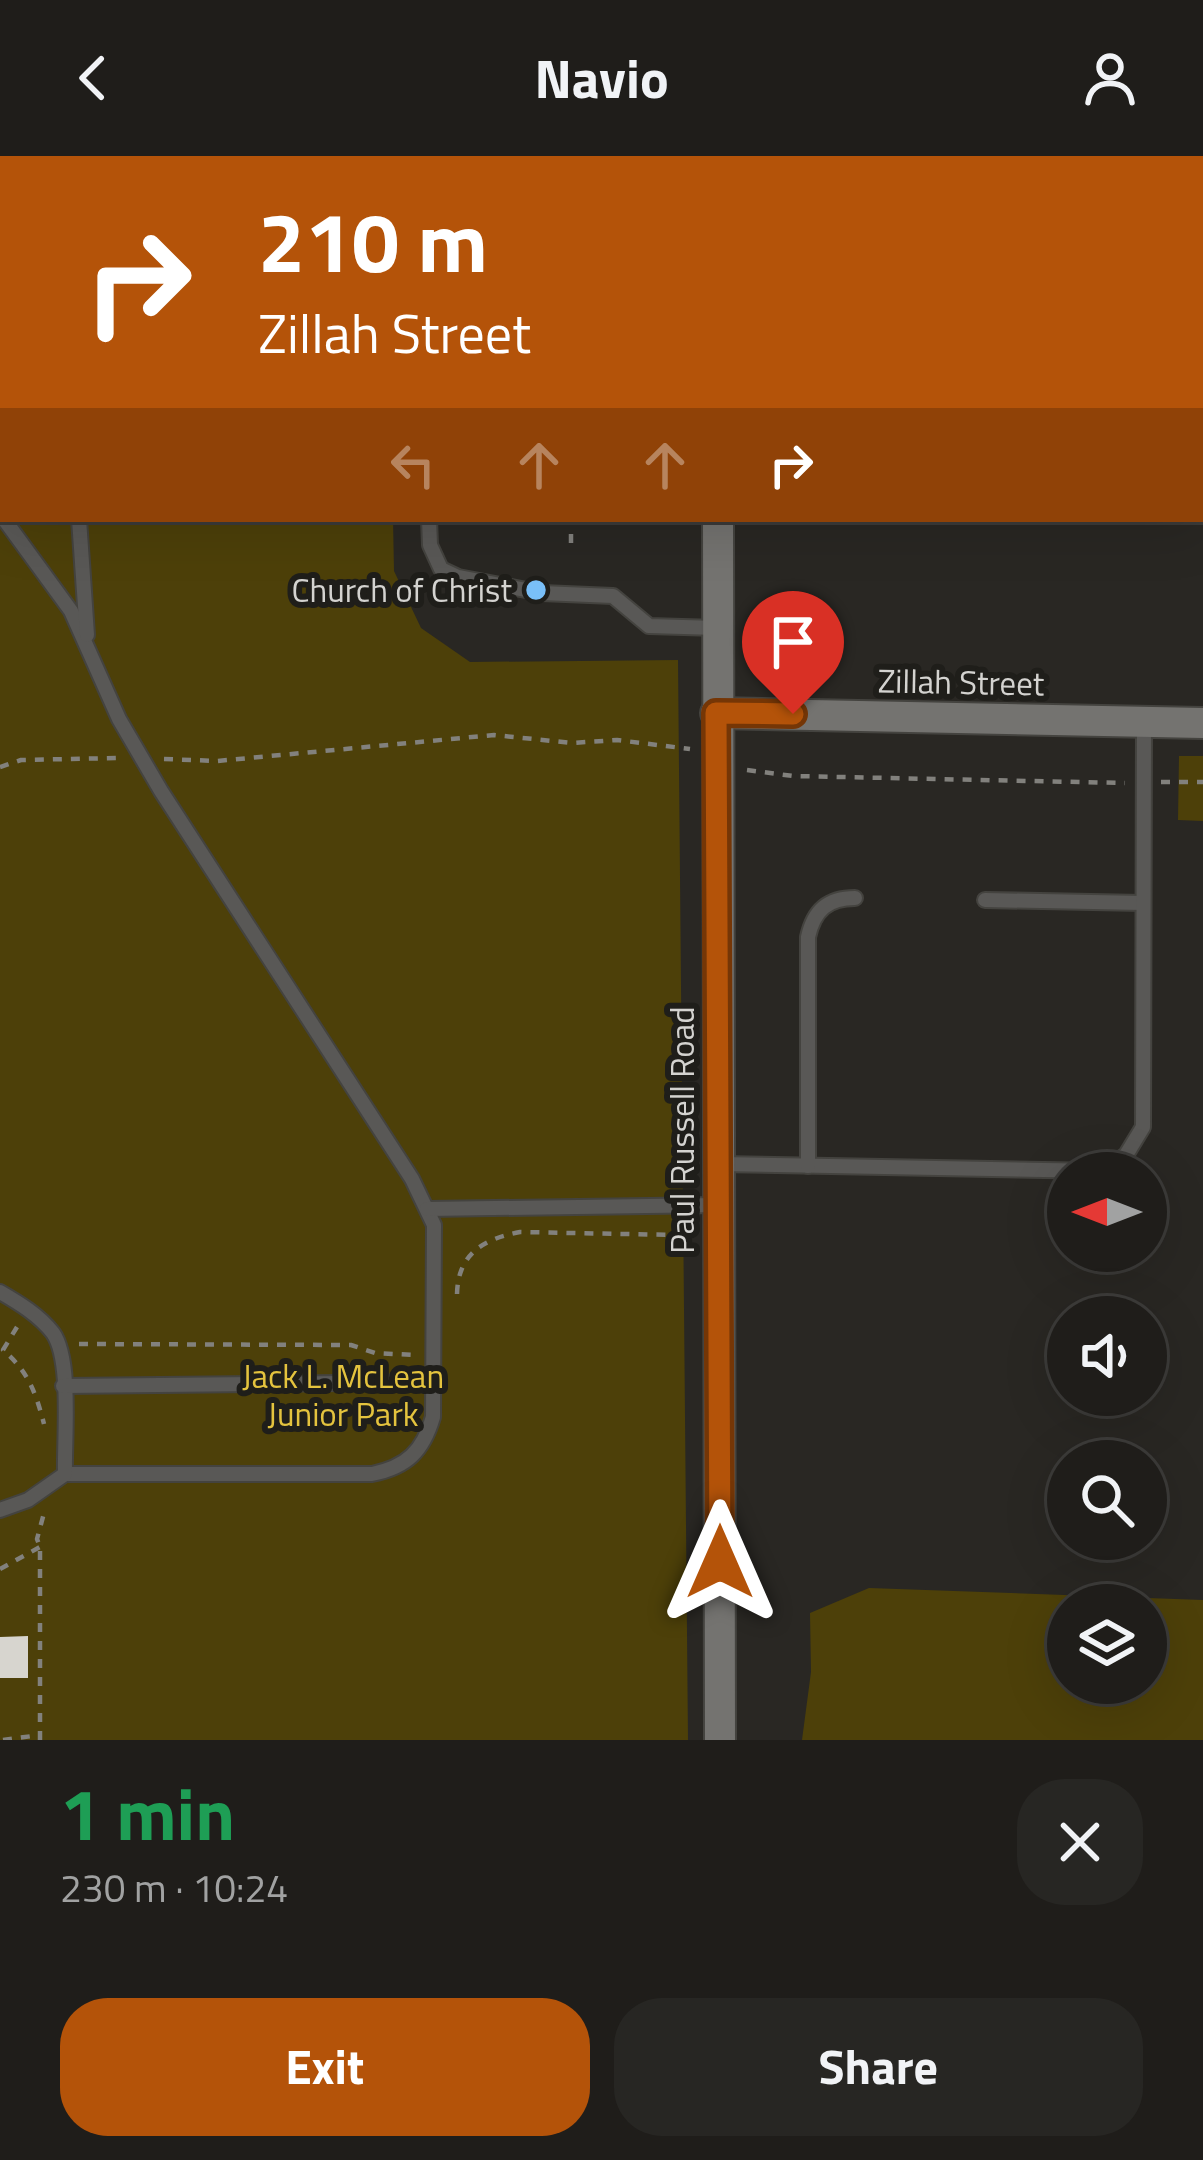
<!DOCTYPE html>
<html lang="en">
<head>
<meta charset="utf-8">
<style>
	:root { --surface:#1f1d1a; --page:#272623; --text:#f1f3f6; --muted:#a1a2a2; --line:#3c3b39; --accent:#b45309 }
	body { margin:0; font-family:"Titillium Web",sans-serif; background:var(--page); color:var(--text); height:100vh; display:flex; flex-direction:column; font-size:45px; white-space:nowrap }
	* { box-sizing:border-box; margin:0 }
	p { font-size:39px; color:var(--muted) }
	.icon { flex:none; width:66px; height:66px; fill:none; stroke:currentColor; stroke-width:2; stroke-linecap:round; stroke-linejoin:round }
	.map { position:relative; height:1584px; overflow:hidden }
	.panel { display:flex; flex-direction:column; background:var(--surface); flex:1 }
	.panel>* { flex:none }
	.guide { position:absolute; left:0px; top:0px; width:1203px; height:366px; box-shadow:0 12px 48px #0002,0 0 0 3px var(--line); background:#b45309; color:#fff; overflow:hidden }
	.needle { width:78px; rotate:270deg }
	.tools { position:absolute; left:1047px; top:996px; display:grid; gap:24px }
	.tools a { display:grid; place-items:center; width:120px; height:120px; border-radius:50%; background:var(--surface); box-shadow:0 12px 48px #0002,0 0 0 3px var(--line); font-size:60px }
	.pin { position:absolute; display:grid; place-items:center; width:102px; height:102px; color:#fff; margin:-123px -51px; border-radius:50% 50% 50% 0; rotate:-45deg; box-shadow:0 0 12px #0007 }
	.pin .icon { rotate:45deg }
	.me { position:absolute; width:132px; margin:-66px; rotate:0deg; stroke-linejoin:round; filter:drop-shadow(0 0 9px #0008) }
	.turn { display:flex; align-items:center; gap:42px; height:252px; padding:0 60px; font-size:54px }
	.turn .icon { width:156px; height:156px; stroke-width:2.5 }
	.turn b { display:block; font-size:84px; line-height:102px }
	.lanes { display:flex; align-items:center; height:114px; padding:0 60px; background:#0003; justify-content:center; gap:60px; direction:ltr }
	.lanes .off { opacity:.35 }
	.round { display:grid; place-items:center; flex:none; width:126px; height:126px; border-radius:48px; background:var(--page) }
	.headline { display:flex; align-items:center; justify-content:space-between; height:204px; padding:0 60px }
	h1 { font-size:72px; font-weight:700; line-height:90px; color:#1e9e55 }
	.action { display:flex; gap:24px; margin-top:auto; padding:24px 60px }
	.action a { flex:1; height:138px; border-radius:48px; background:var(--accent); color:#fff; font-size:48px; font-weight:700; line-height:138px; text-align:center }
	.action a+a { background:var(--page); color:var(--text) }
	header { display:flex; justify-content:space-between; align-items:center; height:156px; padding:0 60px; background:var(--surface); font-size:54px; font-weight:700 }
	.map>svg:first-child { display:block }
	.green { fill:#4d4009; fill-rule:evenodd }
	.building { fill:#d7d5cf }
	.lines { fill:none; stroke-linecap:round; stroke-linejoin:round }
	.lane-casing { stroke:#44433f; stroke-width:18 }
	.street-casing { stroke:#44433f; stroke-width:32 }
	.secondary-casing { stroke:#44433f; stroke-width:34 }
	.path { stroke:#82817d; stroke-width:4.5; stroke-dasharray:9 9; stroke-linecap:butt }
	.lane { stroke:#595856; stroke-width:14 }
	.street { stroke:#595856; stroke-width:27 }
	.secondary { stroke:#747370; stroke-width:30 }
	.route-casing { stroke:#753606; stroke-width:30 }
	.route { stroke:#b45309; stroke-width:21 }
	.poi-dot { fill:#79bff8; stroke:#1f1e1a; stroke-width:4.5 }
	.labels { text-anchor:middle; stroke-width:12; stroke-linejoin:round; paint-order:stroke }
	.poi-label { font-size:33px; fill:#d4d3d0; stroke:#1f1e1a; text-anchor:end }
	.street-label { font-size:33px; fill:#d4d3d0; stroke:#1f1e1a }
	.park-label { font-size:33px; fill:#e4c33e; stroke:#1f1e1a }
</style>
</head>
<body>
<header><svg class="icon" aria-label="back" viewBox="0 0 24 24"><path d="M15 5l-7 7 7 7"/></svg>Navio<svg class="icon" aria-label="person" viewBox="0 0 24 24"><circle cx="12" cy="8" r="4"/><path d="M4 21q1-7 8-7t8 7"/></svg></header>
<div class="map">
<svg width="1203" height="1584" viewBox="0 0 1203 1584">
	<rect width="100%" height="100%" fill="#292723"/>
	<g class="green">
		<polygon points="0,0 680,0 3,3 3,363 393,363 394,415 421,472 470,506 678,504 688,1584 0,1584"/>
		<polygon points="1179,600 1203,600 1203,665 1178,664"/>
		<path d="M869,1432l334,12v140h-401l9,-68 -1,-59zM1146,1449v78h-78v-78z"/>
	</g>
	<g class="building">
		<rect x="476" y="363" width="85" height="5"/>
		<polygon points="28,1480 28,1522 0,1522 0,1481"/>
	</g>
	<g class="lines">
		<defs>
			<g id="lane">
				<polyline points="271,3 273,0"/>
				<polyline points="0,354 3,352"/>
				<path d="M4,363l67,92 48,108 42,72 251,388 22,46 -1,192c-10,34 -26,50 -61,57h-307"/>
				<polyline points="79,363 87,479"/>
				<polyline points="429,363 430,389 441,413 458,421 542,437 613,440 649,470 717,472"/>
				<polyline points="985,744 1143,747"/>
				<polyline points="718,1008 1101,1015 1126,999 1143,971 1144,566"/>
				<path d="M808,1010v-229c6,-27 20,-39 47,-39"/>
				<polyline points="427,1053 718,1049"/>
				<path d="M0,1136c19,11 39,23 53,41 19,27 11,107 12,141l-37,26 -28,10"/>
				<polyline points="63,1230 433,1226"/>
			</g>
			<g id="street">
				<polyline points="1110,3 1110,0"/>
				<polyline points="1200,159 1203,160"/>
			</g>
			<g id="secondary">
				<polyline points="717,0 717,3"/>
				<polyline points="718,363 720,1584"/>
				<polyline points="716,557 1203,567"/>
			</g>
		</defs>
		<use href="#lane" class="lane-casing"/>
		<use href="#street" class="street-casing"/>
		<use href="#secondary" class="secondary-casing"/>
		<g class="path">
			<polyline points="571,387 571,363"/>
			<polyline points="164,603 217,605 494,579 572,587 617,584 690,593"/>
			<polyline points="0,611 21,604 117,602"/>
			<polyline points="747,614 793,620 1125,627"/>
			<polyline points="1161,626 1203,626"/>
			<path d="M457,1138c1,-40 26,-55 63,-62l157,3"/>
			<path d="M17,1171l-14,23c25,21 33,43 41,74"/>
			<polyline points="79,1188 351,1189 375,1197 414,1199"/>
			<polyline points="0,1413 40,1391"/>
			<polyline points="3,1584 40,1579"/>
			<polyline points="40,1584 40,1391 37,1383 44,1357"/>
		</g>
		<use href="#lane" class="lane"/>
		<use href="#street" class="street"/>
		<use href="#secondary" class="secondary"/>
	</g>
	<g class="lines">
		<defs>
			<polyline id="route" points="720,1406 716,557 793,558"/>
		</defs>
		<use href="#route" class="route-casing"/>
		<use href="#route" class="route"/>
	</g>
	<circle class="poi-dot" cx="536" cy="434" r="12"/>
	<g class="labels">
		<g class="poi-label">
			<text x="512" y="446">Church of Christ</text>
		</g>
		<g class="street-label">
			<text transform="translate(961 526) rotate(1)" y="12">Zillah Street</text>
			<text transform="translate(682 974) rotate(-90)" y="12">Paul Russell Road</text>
		</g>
		<g class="park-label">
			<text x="343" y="1232">Jack L. McLean<tspan x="343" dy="38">Junior Park</tspan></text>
		</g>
	</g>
</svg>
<div class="tools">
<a><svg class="needle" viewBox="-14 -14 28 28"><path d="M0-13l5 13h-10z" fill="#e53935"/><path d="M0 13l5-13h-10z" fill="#a1a2a2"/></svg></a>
<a><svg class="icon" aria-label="sound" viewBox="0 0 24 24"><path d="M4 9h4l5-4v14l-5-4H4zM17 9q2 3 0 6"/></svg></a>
<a><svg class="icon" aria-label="search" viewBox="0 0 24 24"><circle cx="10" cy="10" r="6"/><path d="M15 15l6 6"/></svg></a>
<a><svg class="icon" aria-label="layers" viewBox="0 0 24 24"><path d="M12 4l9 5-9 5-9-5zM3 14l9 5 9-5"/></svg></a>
</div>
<div class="pin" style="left:793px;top:558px;background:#d93025"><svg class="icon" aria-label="arrive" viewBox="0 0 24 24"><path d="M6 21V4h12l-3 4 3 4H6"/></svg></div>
<svg class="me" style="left:720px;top:1406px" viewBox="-20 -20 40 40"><path d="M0-17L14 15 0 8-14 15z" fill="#b45309" stroke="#fff" stroke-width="4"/></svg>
<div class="guide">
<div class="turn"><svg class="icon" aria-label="right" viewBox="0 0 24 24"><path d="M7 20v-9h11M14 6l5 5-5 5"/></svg><div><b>210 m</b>Zillah Street</div></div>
<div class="lanes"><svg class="icon off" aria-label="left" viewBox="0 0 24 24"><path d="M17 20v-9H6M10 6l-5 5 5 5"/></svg><svg class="icon off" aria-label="ahead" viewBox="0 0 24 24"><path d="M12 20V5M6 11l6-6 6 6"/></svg><svg class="icon off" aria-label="ahead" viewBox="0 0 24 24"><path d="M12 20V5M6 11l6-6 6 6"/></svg><svg class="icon" aria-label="right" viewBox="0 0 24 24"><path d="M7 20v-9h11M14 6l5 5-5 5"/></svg></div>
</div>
</div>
<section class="panel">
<div class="headline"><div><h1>1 min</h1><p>230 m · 10:24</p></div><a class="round"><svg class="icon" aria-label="close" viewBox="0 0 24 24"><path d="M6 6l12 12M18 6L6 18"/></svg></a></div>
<div class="action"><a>Exit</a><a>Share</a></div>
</section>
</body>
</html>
